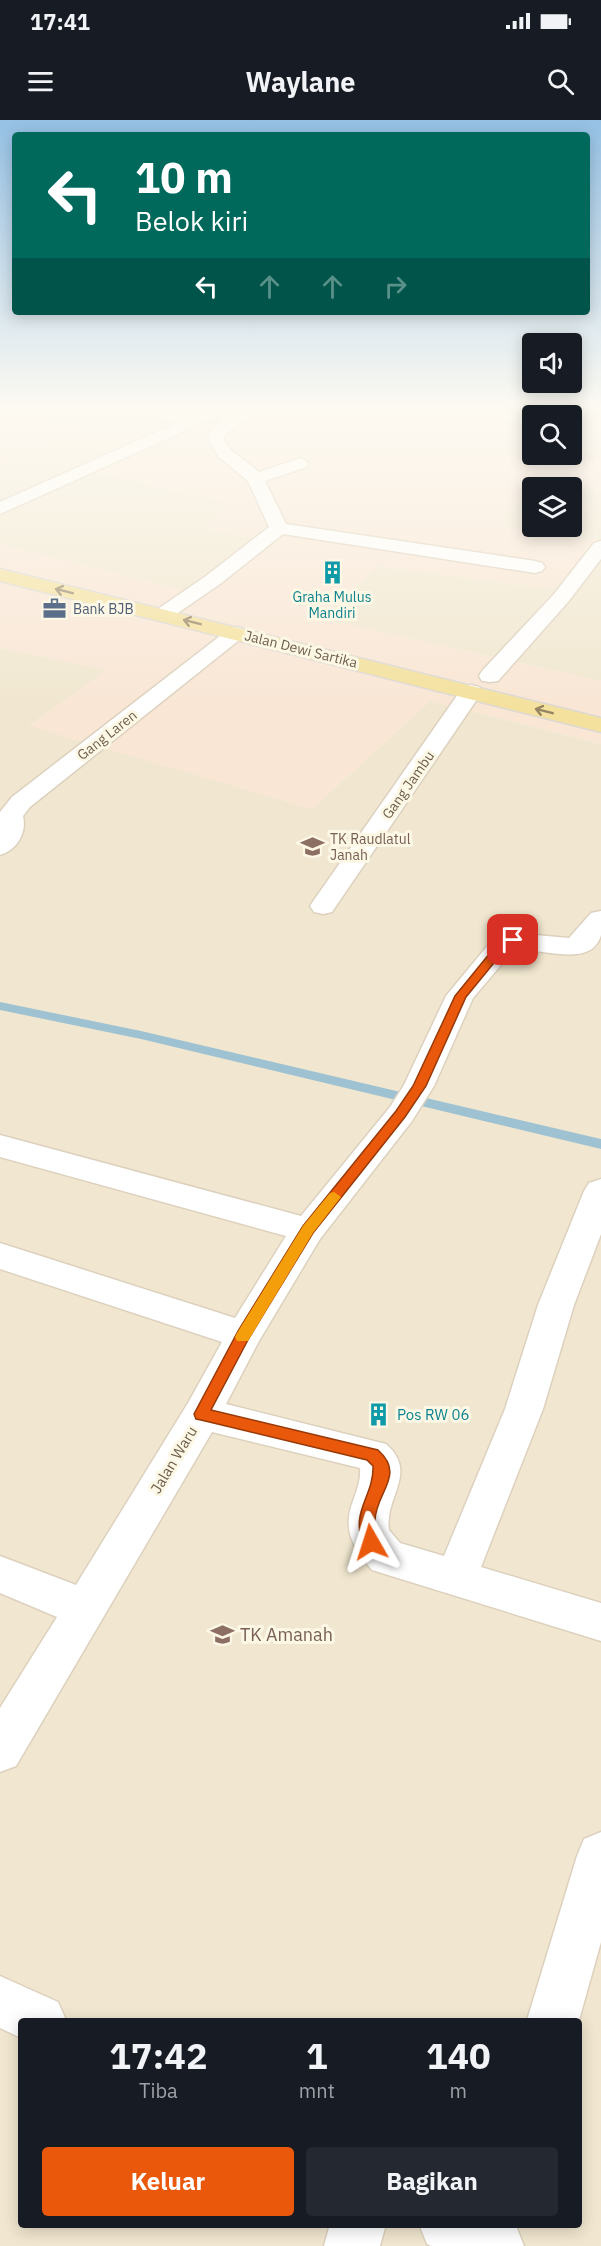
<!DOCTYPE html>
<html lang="id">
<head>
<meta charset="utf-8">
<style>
	:root { --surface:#171b24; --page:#242831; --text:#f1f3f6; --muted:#9ea1a6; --accent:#ea580c }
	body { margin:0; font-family:"IBM Plex Sans",sans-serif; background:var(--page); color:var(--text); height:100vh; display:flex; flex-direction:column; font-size:22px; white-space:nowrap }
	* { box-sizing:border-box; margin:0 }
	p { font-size:20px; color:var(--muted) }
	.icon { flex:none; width:33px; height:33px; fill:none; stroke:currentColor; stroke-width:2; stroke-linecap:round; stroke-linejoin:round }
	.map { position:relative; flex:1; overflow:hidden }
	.details { position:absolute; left:18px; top:1898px; width:564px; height:210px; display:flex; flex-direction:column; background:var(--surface); border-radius:6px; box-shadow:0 3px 15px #0003 }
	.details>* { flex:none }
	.hud { position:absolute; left:12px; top:12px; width:578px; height:183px; border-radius:6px; box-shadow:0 3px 15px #0003; background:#00695c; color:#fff; overflow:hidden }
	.tools { position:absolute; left:522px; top:213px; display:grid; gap:12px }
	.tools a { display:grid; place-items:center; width:60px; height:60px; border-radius:6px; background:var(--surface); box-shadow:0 3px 15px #0003; font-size:30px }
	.pin { position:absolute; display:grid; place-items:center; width:51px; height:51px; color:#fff; margin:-26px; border-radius:12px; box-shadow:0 3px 9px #0006 }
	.me { position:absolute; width:66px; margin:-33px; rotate:354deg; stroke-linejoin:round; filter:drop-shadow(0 0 4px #0008) }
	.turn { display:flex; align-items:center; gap:21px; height:126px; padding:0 24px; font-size:27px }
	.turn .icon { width:78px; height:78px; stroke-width:2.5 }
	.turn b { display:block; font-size:42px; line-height:51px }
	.lanes { display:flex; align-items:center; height:57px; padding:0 24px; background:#0003; justify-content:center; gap:30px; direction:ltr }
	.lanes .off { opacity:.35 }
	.eta { display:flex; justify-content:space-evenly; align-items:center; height:102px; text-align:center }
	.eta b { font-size:36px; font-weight:800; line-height:42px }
	.primary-button { display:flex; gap:12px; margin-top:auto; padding:12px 24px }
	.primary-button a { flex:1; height:69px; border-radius:6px; background:var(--accent); color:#fff; font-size:24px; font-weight:800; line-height:69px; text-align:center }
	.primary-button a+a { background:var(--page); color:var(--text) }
	.status { display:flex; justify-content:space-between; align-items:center; height:42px; padding:0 30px; background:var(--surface); direction:ltr }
	.status svg { height:16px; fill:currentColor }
	header { display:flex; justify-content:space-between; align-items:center; height:78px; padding:0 24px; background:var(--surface); font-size:27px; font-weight:800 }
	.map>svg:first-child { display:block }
	.residential { fill:#f1e7d0; fill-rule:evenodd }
	.commercial { fill:#f9e6d5; fill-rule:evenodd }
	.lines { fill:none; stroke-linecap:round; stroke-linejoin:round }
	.stream { fill:#9fc2d2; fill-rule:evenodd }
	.minor-casing { stroke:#ddd1be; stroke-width:3 }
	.major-casing { stroke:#dcd8d4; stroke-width:3 }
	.path { stroke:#d1ba9f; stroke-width:2; stroke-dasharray:1 2; stroke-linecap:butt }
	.minor { fill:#fff; fill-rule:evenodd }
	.major { fill:#f4e19e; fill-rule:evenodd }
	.oneway { stroke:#968563 }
	.route { fill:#ea580c; stroke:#983908; stroke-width:1.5 }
	.slow { fill:#f59e0b }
	.labels { text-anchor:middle; stroke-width:6; stroke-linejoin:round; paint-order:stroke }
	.far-culture-label { font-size:14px; fill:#0d838f; stroke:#fdf8e6 }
	.far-service-label { font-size:14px; fill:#4e5e75; stroke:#fdf8e6; text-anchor:start }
	.far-street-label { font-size:14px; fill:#6e5d4a; stroke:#fdf8e6 }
	.far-education-label { font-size:14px; fill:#785e54; stroke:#fdf8e6; text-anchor:start }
	.culture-label { font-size:15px; fill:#0d838f; stroke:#fdf8e6; text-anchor:start }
	.street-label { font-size:15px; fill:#6e5d4a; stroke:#fdf8e6 }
	.near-education-label { font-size:18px; fill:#785e54; stroke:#fdf8e6; text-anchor:start }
</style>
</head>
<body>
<div class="status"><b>17:41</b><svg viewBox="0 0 49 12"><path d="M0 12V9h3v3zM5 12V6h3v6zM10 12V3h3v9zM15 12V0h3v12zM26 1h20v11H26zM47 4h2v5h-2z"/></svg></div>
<header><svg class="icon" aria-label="menu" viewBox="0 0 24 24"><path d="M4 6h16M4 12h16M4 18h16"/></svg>Waylane<svg class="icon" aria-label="search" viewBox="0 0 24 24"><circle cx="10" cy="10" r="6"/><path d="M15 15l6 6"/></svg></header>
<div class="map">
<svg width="601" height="2126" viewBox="0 0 601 2126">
	<rect width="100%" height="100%" fill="#faf4e1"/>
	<g class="residential">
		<polygon points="8,289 235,289 93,352 234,384 201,408 261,420 190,472 0,424 0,344 77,308"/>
		<path d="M532,362l69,9v190l-278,-62 54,-53 190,25 -66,-66zM532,368h40v38h-40z"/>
		<path d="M0,528l108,22 -78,55 282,84 118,-108 171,43v1502h-601zM21,1900h558v204h-558z"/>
	</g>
	<g class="commercial">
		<polygon points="0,289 8,289 78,308 0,344"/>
		<path d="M235,289h366v82l-69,-9 -31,43 98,15 -32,51 -190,-25 -54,53 278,62v63l-171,-43 -118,108 -283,-83 78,-56 -107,-22v-104l190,48 70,-52 -59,-12 32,-24 -141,-32zM532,296h40v38h-40z"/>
	</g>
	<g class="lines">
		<polygon class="stream" points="0,882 141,911 601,1019 601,1029 141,919 0,890"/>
		<defs>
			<g id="minor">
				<polygon points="126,289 155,289 191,297 209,289 230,289 227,292 0,394 0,382 177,303 129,292"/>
				<path d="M243,289h27l-3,3 -19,7 -23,15 -1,6 7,10 28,22 42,-14 8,5 -2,4 -42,14 21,43 249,37 7,2 3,4 -3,4 -7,2 -252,-39 -63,50 -51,35h-14l-3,-4 3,-4 51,-35 63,-49 -21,-46 -29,-24 -11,-17c3,-17 21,-25 35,-31z"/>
				<polygon points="319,289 374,289 371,292 344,297 322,292"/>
				<polygon points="435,289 509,289 528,301 520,306 500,297 443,294"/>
				<polygon points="601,421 601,439 568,482 498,561 490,562 482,561 479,556 482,551 554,474 594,423"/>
				<path d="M236,507l7,2 3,4 -3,4 -213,170 -7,9c4,17 -6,34 -23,39v-43l12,-15 217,-168z"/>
				<polygon points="471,565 479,567 482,572 332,792 323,794 314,792 310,786 314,780 463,567"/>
				<path d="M601,791c0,7 0,17 0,24 -10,36 -65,10 -88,16l-40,47 -39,88 -22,35 -92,118 -61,102 -33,63 160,40c33,29 -2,53 3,86l11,13 44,13 61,-147 33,-104 46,-114 5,-8 12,-4v55l-27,71 -31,104 -62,158 120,36v38l-229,-71c-19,-22 -30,-40 -19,-69 4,-11 8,-22 7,-33l-148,-36 -196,334 -16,6v-64l57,-91 -57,-24v-37l76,29 112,-182 34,-61 -222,-73v-26l235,75 51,-82 -286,-79v-22l301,81 89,-109 14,-22 42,-89 47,-57 20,-6 56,5 22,-25z"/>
				<polygon points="601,1712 601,1822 579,1900 527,1900 577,1736 584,1719"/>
				<polygon points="0,1856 58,1882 66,1900 21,1900 21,1918 0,1908"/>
				<polygon points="330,2104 386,2104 380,2126 324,2126"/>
				<polygon points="419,2104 513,2104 516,2106 524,2126 431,2126 427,2124"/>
			</g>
			<polygon id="major" points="0,449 601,598 601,612 0,461"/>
		</defs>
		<use href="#minor" class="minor-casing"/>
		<use href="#major" class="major-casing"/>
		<polyline class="path" points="572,332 601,339"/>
		<use href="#minor" class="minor"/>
		<use href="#major" class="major"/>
	</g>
	<defs><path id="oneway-shaft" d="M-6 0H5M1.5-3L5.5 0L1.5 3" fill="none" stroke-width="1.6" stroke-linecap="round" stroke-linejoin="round" transform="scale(1.5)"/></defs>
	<g class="oneway">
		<use href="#oneway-shaft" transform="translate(64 471) rotate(-166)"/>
		<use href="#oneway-shaft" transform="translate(192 502) rotate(-166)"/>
		<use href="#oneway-shaft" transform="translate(544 591) rotate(-166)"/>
	</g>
	<linearGradient id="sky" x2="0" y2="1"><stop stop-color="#95c1e5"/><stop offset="0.49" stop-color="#fdfaf2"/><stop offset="1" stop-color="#fdfaf2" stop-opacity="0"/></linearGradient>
	<rect width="601" height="587" fill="url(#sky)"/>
	<path class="route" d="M513,817l6,3 -12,7 -41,50 -40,89 -21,31 -92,116 -64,105 -38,72 167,40c28,25 -2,42 -3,70 -1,10 7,18 2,28l-6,2 -6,-2c-17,-36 9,-50 8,-82l-6,-6 -166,-40 -5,-1 -2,-5 44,-83 65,-105 93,-115 17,-25 42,-90 44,-54z"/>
	<polygon class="slow" points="334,1072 341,1077 313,1113 248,1221 237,1221 235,1217 237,1213 303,1106 330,1073"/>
	<defs>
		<symbol id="building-bare" viewBox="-9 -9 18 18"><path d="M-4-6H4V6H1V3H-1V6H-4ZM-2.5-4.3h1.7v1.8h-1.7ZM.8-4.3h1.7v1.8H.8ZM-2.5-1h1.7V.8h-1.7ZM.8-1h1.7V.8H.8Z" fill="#0f9aa8" stroke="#fdf8e6" stroke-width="2.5" paint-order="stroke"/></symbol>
		<symbol id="office-bare" viewBox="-9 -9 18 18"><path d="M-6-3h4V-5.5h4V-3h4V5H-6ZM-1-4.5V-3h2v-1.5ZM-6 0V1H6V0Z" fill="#5c6f8a" stroke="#fdf8e6" stroke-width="2.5" paint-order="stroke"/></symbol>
		<symbol id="school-bare" viewBox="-9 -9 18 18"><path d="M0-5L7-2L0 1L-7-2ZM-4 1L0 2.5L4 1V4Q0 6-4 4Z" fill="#8d6e63" stroke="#fdf8e6" stroke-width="2.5" paint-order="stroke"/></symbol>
	</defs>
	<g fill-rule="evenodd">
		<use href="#building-bare" x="316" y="436" width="33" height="33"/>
		<use href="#office-bare" x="38" y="472" width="33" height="33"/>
		<use href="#school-bare" x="296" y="710" width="33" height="33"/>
		<use href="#building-bare" x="362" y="1278" width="33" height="33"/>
		<use href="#school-bare" x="206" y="1498" width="33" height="33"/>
	</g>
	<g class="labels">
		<g class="far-culture-label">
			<text x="332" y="482">Graha Mulus<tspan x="332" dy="16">Mandiri</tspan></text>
		</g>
		<g class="far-service-label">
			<text x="73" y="494">Bank BJB</text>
		</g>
		<g class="far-street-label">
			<text transform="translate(301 529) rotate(14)" y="5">Jalan Dewi Sartika</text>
			<text transform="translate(107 615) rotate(-38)" y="5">Gang Laren</text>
			<text transform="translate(408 665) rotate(-55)" y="5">Gang Jambu</text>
		</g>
		<g class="far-education-label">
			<text x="330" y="724">TK Raudlatul<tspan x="330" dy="16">Janah</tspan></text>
		</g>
		<g class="culture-label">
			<text x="397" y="1300">Pos RW 06</text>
		</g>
		<g class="street-label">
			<text transform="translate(174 1340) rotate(-59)" y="5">Jalan Waru</text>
		</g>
		<g class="near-education-label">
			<text x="240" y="1521">TK Amanah</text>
		</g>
	</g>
</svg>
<div class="tools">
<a><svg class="icon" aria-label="sound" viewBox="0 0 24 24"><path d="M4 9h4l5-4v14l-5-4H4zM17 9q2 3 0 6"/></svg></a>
<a><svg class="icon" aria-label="search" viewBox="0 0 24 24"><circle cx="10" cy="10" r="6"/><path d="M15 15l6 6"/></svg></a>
<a><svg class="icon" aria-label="layers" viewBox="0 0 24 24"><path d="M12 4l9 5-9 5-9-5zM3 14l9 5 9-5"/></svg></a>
</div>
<div class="pin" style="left:513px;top:820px;background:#d93025"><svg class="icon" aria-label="arrive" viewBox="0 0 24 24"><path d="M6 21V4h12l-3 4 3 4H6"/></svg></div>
<svg class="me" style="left:371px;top:1422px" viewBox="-20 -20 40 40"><path d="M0-17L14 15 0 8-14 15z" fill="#ea580c" stroke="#fff" stroke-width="4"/></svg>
<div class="hud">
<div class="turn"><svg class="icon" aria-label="left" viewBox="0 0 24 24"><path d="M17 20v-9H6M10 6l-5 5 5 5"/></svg><div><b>10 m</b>Belok kiri</div></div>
<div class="lanes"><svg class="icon" aria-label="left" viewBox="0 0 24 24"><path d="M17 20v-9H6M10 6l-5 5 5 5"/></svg><svg class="icon off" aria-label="ahead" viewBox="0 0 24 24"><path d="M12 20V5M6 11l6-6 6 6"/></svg><svg class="icon off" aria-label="ahead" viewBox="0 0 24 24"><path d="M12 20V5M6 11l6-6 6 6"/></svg><svg class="icon off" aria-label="right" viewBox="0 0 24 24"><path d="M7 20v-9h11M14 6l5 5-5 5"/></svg></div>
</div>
<section class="details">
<div class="eta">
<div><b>17:42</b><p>Tiba</p></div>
<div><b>1</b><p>mnt</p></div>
<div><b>140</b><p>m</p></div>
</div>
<div class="primary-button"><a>Keluar</a><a>Bagikan</a></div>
</section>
</div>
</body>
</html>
